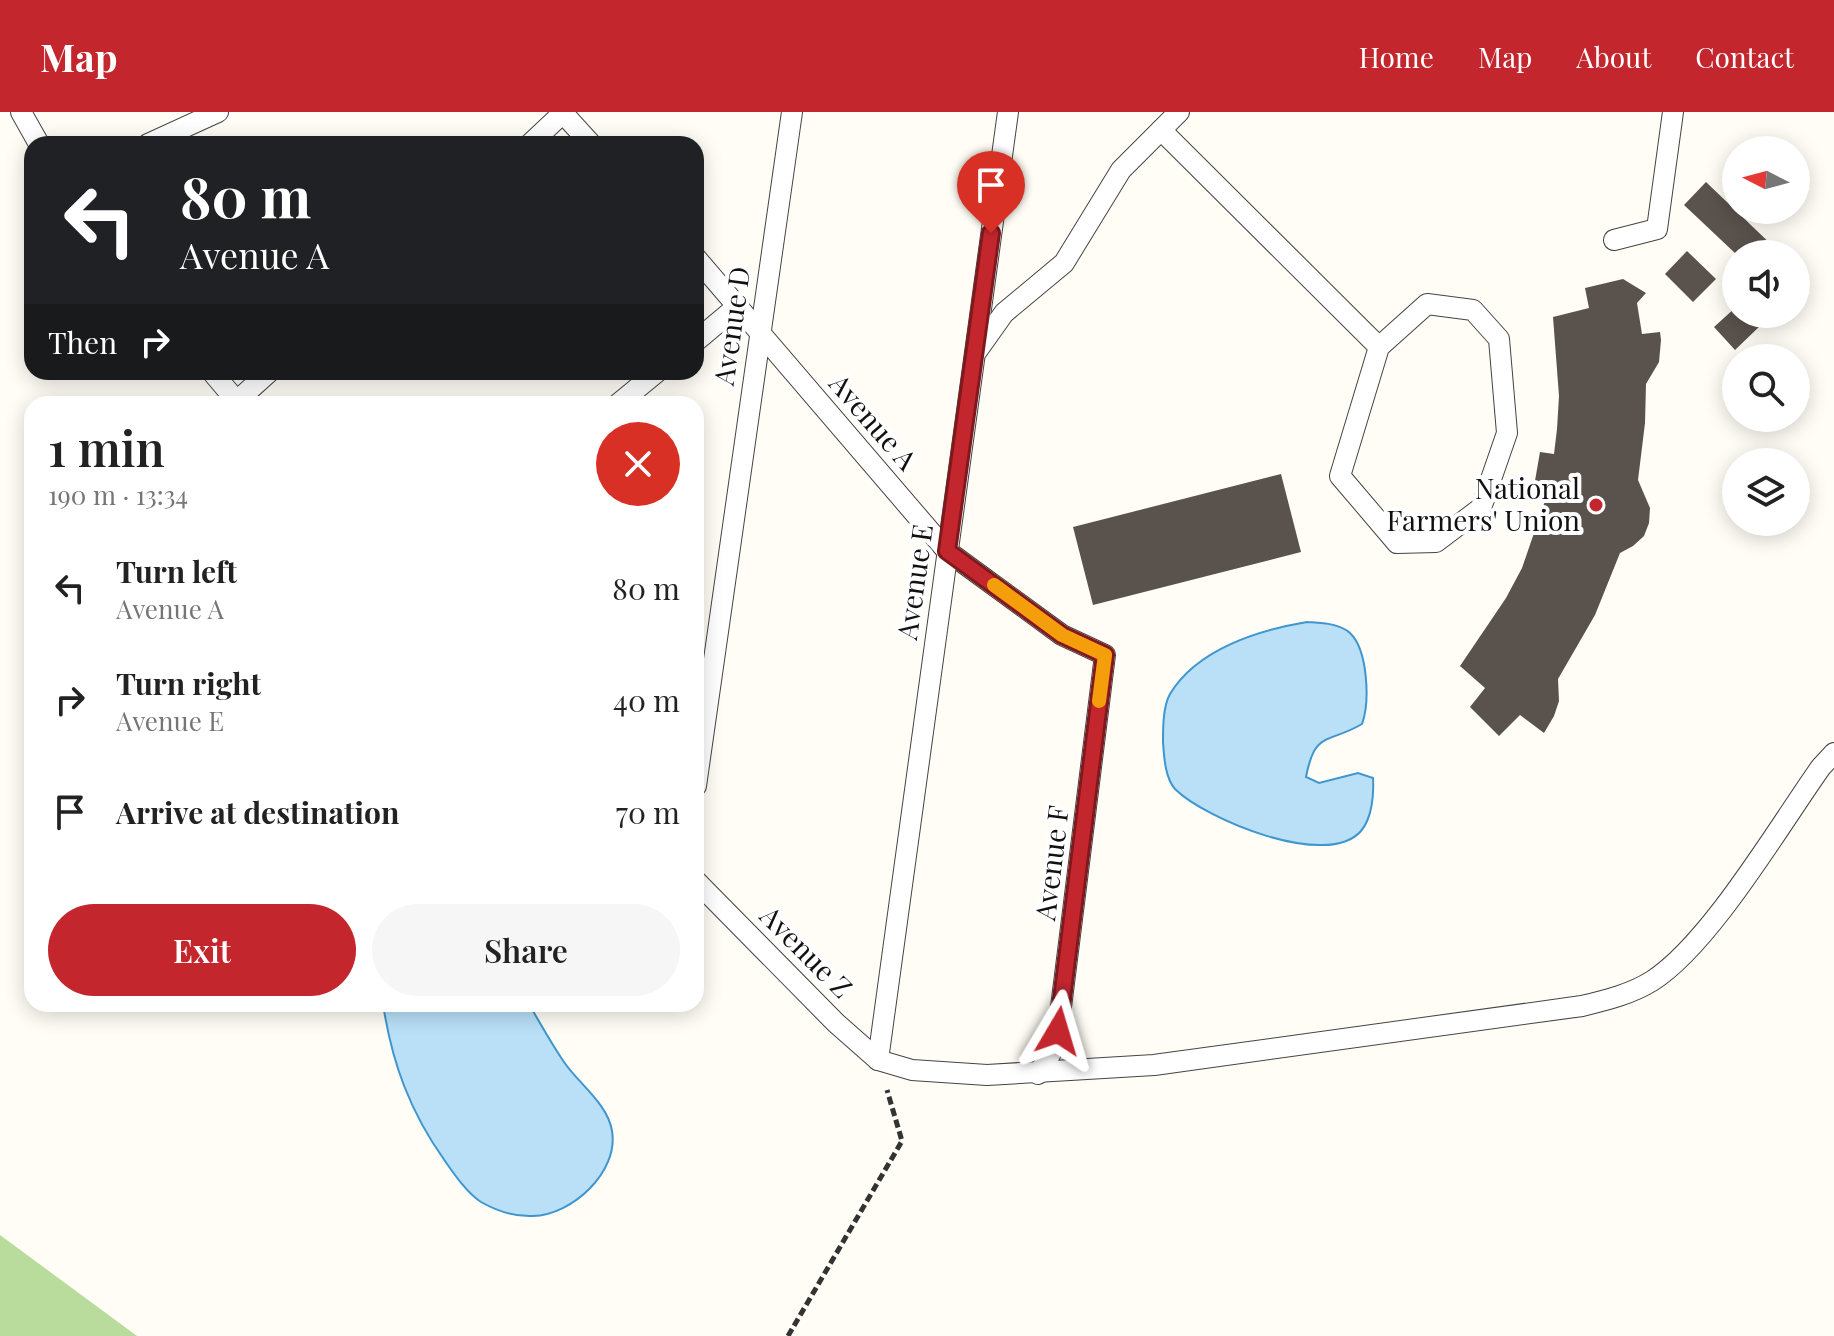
<!DOCTYPE html>
<html lang="en">
<head>
<meta charset="utf-8">
<style>
	:root { --surface:#fff; --page:#f6f6f6; --text:#222; --muted:#767676; --accent:#c4262e }
	body { margin:0; font-family:"Playfair Display",serif; background:var(--page); color:var(--text); height:100vh; display:flex; flex-direction:column; font-size:30px; white-space:nowrap }
	* { box-sizing:border-box; margin:0 }
	p { font-size:26px; color:var(--muted) }
	.icon { flex:none; width:44px; height:44px; fill:none; stroke:currentColor; stroke-width:2; stroke-linecap:round; stroke-linejoin:round }
	.map { position:relative; flex:1; overflow:hidden }
	.drawer { position:absolute; left:24px; top:284px; width:680px; height:616px; display:flex; flex-direction:column; background:var(--surface); border-radius:24px; box-shadow:0 4px 20px #0003 }
	.drawer>* { flex:none }
	.top-card { position:absolute; left:24px; top:24px; width:680px; height:244px; border-radius:24px; box-shadow:0 4px 20px #0003; background:#202124; color:#fff; overflow:hidden }
	.needle { width:52px; rotate:276deg }
	.buttons { position:absolute; left:1722px; top:24px; display:grid; gap:16px }
	.buttons a { display:grid; place-items:center; width:88px; height:88px; border-radius:50%; background:var(--surface); box-shadow:0 4px 20px #0003; font-size:40px }
	.pin { position:absolute; display:grid; place-items:center; width:68px; height:68px; color:#fff; margin:-82px -34px; border-radius:50% 50% 50% 0; rotate:-45deg; box-shadow:0 0 8px #0007 }
	.pin .icon { rotate:45deg }
	.me { position:absolute; width:88px; margin:-44px; rotate:7deg; stroke-linejoin:round; filter:drop-shadow(0 0 6px #0008) }
	.turn { display:flex; align-items:center; gap:28px; height:168px; padding:0 24px; font-size:36px }
	.turn .icon { width:104px; height:104px; stroke-width:2.5 }
	.turn b { display:block; font-size:56px; line-height:68px }
	.then { display:flex; align-items:center; height:76px; padding:0 24px; background:#0003; gap:16px; font-size:30px }
	.round { display:grid; place-items:center; flex:none; width:84px; height:84px; border-radius:42px; background:var(--page) }
	.head { display:flex; align-items:center; justify-content:space-between; height:136px; padding:0 24px }
	h1 { font-size:48px; font-weight:600; line-height:60px }
	.action { display:flex; gap:16px; margin-top:auto; padding:16px 24px }
	.action a { flex:1; height:92px; border-radius:48px; background:var(--accent); color:#fff; font-size:32px; font-weight:600; line-height:92px; text-align:center }
	.action a+a { background:var(--page); color:var(--text) }
	ul { padding:0; list-style:none }
	li { display:flex; align-items:center; gap:24px; height:112px; padding:0 24px }
	li div { flex:1 }
	li b { display:block; font-size:30px }
	li em { font-style:normal }
	header { display:flex; align-items:center; gap:48px; box-sizing:border-box; height:112px; padding:0 40px; background:var(--accent); color:#fff }
	header strong { font-size:38px }
	nav { display:flex; gap:44px; margin-inline-start:auto; font-size:28px }
	.map>svg:first-child { display:block }
	.forest { fill:#b9dc9c }
	.water { fill:#b9e0f7; stroke:#3f96cf; stroke-width:2 }
	.building { fill:#5a524d }
	.lines { fill:none; stroke-linecap:round; stroke-linejoin:round }
	.lane-casing { stroke:#444; stroke-width:22 }
	.path { stroke:#333; stroke-width:5; stroke-dasharray:8 4; stroke-linecap:butt }
	.lane { stroke:#fff; stroke-width:20 }
	.route-casing { stroke:#7f191e; stroke-width:20 }
	.route { stroke:#c4262e; stroke-width:14 }
	.slow { stroke:#f59e0b; stroke-width:14 }
	.poi-dot { fill:#c4262e; stroke:#fff; stroke-width:3 }
	.labels { text-anchor:middle; stroke-width:8; stroke-linejoin:round; paint-order:stroke }
	.street-label { font-size:28px; fill:#111; stroke:#fff }
	.poi-label { font-size:28px; fill:#111; stroke:#fff; text-anchor:end }
</style>
</head>
<body>
<header>
<strong>Map</strong>
<nav><a>Home</a><a>Map</a><a>About</a><a>Contact</a></nav>
</header>
<div class="map">
<svg width="1834" height="1224" viewBox="0 0 1834 1224">
	<rect width="100%" height="100%" fill="#fffdf5"/>
	<polygon class="forest" points="0,1123 137,1224 0,1224"/>
	<g class="water">
		<path d="M1307,510c14,1 32,1 43,11 18,17 20,69 12,91 -34,20 -47,6 -56,53l13,6 39,-10 15,5c1,17 -1,40 -12,53 -34,39 -156,-12 -186,-42 -10,-11 -11,-33 -12,-47 0,-14 0,-36 7,-48 27,-45 89,-64 137,-72z"/>
		<path d="M383,892h146c11,19 22,39 35,58 14,21 44,42 48,69 7,41 -40,84 -79,85 -18,1 -36,-5 -52,-14 -14,-9 -27,-28 -36,-41 -35,-49 -53,-98 -62,-157z"/>
	</g>
	<g class="building">
		<polygon points="1706,70 1778,139 1775,142 1736,142 1684,93"/>
		<polygon points="1687,139 1716,167 1693,190 1665,162"/>
		<polygon points="1623,167 1646,181 1637,191 1642,222 1660,220 1661,228 1659,250 1646,272 1645,311 1638,368 1650,396 1649,411 1644,424 1633,434 1620,441 1595,503 1558,567 1559,589 1554,604 1544,621 1520,603 1499,624 1470,595 1485,576 1460,554 1506,486 1522,456 1545,389 1532,386 1540,340 1554,342 1557,317 1559,284 1553,205 1589,196 1585,176"/>
		<polygon points="1736,195 1736,202 1751,202 1761,213 1735,238 1714,215"/>
		<polygon points="1281,362 1301,440 1093,493 1073,415"/>
	</g>
	<g class="lines">
		<defs>
			<g id="lane">
				<polyline points="21,0 39,32"/>
				<polyline points="562,0 591,32"/>
				<polyline points="1161,18 1379,235"/>
				<polyline points="148,32 218,0"/>
				<polyline points="530,32 564,0"/>
				<polyline points="1614,128 1657,117 1673,0"/>
				<polyline points="696,146 947,439 1062,523 1105,543 1058,919 1050,943 1038,962"/>
				<polygon points="1427,192 1473,198 1499,227 1507,321 1481,396 1436,430 1397,431 1340,364 1379,235"/>
				<polyline points="696,229 739,193"/>
				<polyline points="977,239 1004,201 1064,151 1121,58 1179,0"/>
				<polyline points="212,260 239,292"/>
				<polyline points="237,289 269,260"/>
				<polyline points="618,292 657,260"/>
				<polyline points="696,674 792,0"/>
				<path d="M696,769l140,142 42,37 34,10 75,5 167,-10 428,-59c25,-6 49,-12 70,-25 58,-37 127,-155 169,-214l13,-14"/>
				<polyline points="878,948 1008,0"/>
			</g>
		</defs>
		<use href="#lane" class="lane-casing"/>
		<polyline class="path" points="788,1224 902,1029 887,978"/>
		<use href="#lane" class="lane"/>
	</g>
	<g class="lines">
		<defs>
			<polyline id="route" points="991,121 947,439 1062,523 1105,543 1058,919"/>
		</defs>
		<use href="#route" class="route-casing"/>
		<use href="#route" class="route"/>
		<polyline class="slow" points="994,473 1062,523 1105,543 1099,589"/>
	</g>
	<circle class="poi-dot" cx="1596" cy="393" r="8"/>
	<g class="labels">
		<g class="street-label">
			<text transform="translate(732 214) rotate(-82)" y="10">Avenue D</text>
			<text transform="translate(873 310) rotate(49)" y="10">Avenue A</text>
			<text transform="translate(915 470) rotate(-82)" y="10">Avenue E</text>
			<text transform="translate(1052 751) rotate(-83)" y="10">Avenue F</text>
			<text transform="translate(806 840) rotate(45)" y="10">Avenue Z</text>
		</g>
		<g class="poi-label">
			<text x="1580" y="387">National<tspan x="1580" dy="32">Farmers' Union</tspan></text>
		</g>
	</g>
</svg>
<div class="buttons">
<a><svg class="needle" viewBox="-14 -14 28 28"><path d="M0-13l5 13h-10z" fill="#e53935"/><path d="M0 13l5-13h-10z" fill="#767676"/></svg></a>
<a><svg class="icon" aria-label="sound" viewBox="0 0 24 24"><path d="M4 9h4l5-4v14l-5-4H4zM17 9q2 3 0 6"/></svg></a>
<a><svg class="icon" aria-label="search" viewBox="0 0 24 24"><circle cx="10" cy="10" r="6"/><path d="M15 15l6 6"/></svg></a>
<a><svg class="icon" aria-label="layers" viewBox="0 0 24 24"><path d="M12 4l9 5-9 5-9-5zM3 14l9 5 9-5"/></svg></a>
</div>
<div class="pin" style="left:991px;top:121px;background:#d93025"><svg class="icon" aria-label="arrive" viewBox="0 0 24 24"><path d="M6 21V4h12l-3 4 3 4H6"/></svg></div>
<svg class="me" style="left:1058px;top:919px" viewBox="-20 -20 40 40"><path d="M0-17L14 15 0 8-14 15z" fill="#c4262e" stroke="#fff" stroke-width="4"/></svg>
<div class="top-card">
<div class="turn"><svg class="icon" aria-label="left" viewBox="0 0 24 24"><path d="M17 20v-9H6M10 6l-5 5 5 5"/></svg><div><b>80 m</b>Avenue A</div></div>
<div class="then">Then<svg class="icon" aria-label="right" viewBox="0 0 24 24"><path d="M7 20v-9h11M14 6l5 5-5 5"/></svg></div>
</div>
<section class="drawer">
<div class="head"><div><h1>1 min</h1><p>190 m · 13:34</p></div><a class="round" style="background:#d93025;color:#fff"><svg class="icon" aria-label="close" viewBox="0 0 24 24"><path d="M6 6l12 12M18 6L6 18"/></svg></a></div>
<ul>
<li><svg class="icon" aria-label="left" viewBox="0 0 24 24"><path d="M17 20v-9H6M10 6l-5 5 5 5"/></svg><div><b>Turn left</b><p>Avenue A</p></div><em>80 m</em></li>
<li><svg class="icon" aria-label="right" viewBox="0 0 24 24"><path d="M7 20v-9h11M14 6l5 5-5 5"/></svg><div><b>Turn right</b><p>Avenue E</p></div><em>40 m</em></li>
<li><svg class="icon" aria-label="arrive" viewBox="0 0 24 24"><path d="M6 21V4h12l-3 4 3 4H6"/></svg><div><b>Arrive at destination</b></div><em>70 m</em></li>
</ul>
<div class="action"><a>Exit</a><a>Share</a></div>
</section>
</div>
</body>
</html>
